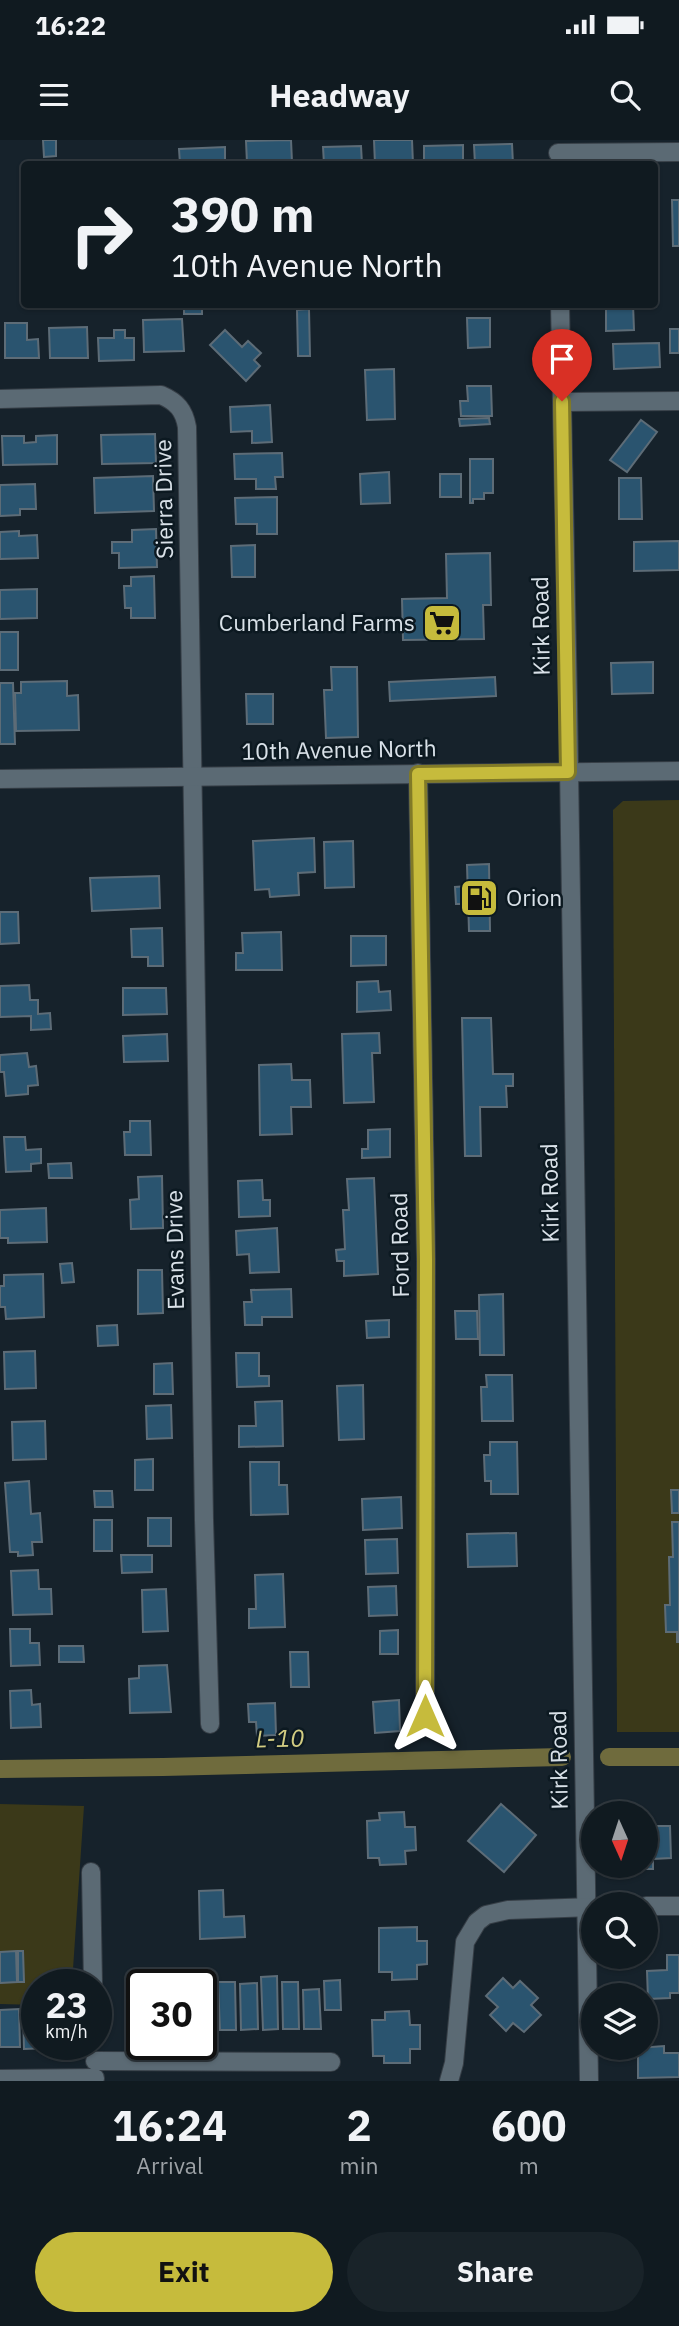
<!DOCTYPE html>
<html lang="en">
<head>
<meta charset="utf-8">
<style>
	:root { --surface:#101a20; --page:#192329; --text:#f1f3f6; --muted:#9ca1a5; --line:#30383e; --accent:#c6bb3c }
	body { margin:0; font-family:"IBM Plex Sans",sans-serif; background:var(--page); color:var(--text); height:100vh; display:flex; flex-direction:column; font-size:26px; white-space:nowrap }
	* { box-sizing:border-box; margin:0 }
	p { font-size:23px; color:var(--muted) }
	.icon { flex:none; width:38px; height:38px; fill:none; stroke:currentColor; stroke-width:2; stroke-linecap:round; stroke-linejoin:round }
	.map { position:relative; height:1941px; overflow:hidden }
	.details { display:flex; flex-direction:column; background:var(--surface); flex:1 }
	.details>* { flex:none }
	.guide { position:absolute; left:21px; top:21px; width:637px; height:147px; border-radius:7px; box-shadow:0 2px 5px #0004,0 0 0 2px var(--line); background:#101a20; color:var(--text); overflow:hidden }
	.needle { width:46px; rotate:177deg }
	.tools { position:absolute; left:581px; top:1661px; display:grid; gap:14px }
	.tools a { display:grid; place-items:center; width:77px; height:77px; border-radius:50%; background:var(--surface); box-shadow:0 2px 5px #0004,0 0 0 2px var(--line); font-size:35px }
	.speed { position:absolute; left:21px; top:1829px; display:flex; gap:14px; font-size:35px; font-weight:700; text-align:center }
	.speed>* { display:grid; place-content:center; width:91px; height:91px; border-radius:50%; background:var(--surface); box-shadow:0 2px 5px #0004,0 0 0 2px var(--line); line-height:1 }
	.speed small { font-size:18px; font-weight:400 }
	.speed .limit { border:4px solid #111; border-radius:10px; background:#fff; color:#111 }
	.pin { position:absolute; display:grid; place-items:center; width:60px; height:60px; color:#fff; margin:-72px -30px; border-radius:50% 50% 50% 0; rotate:-45deg; box-shadow:0 0 7px #0007 }
	.pin .icon { rotate:45deg }
	.me { position:absolute; width:77px; margin:-38px; rotate:0deg; stroke-linejoin:round; filter:drop-shadow(0 0 5px #0008) }
	.turn { display:flex; align-items:center; gap:24px; height:147px; padding:0 35px; font-size:32px }
	.turn .icon { width:91px; height:91px; stroke-width:2.5 }
	.turn b { display:block; font-size:49px; line-height:60px }
	.eta { display:flex; justify-content:space-evenly; align-items:center; height:119px; text-align:center }
	.eta b { font-size:42px; font-weight:700; line-height:49px }
	.button { display:flex; gap:14px; margin-top:auto; padding:14px 35px }
	.button a { flex:1; height:80px; border-radius:42px; background:var(--accent); color:#111; font-size:28px; font-weight:700; line-height:80px; text-align:center }
	.button a+a { background:var(--page); color:var(--text) }
	.status { display:flex; justify-content:space-between; align-items:center; height:49px; padding:0 35px; background:var(--surface); direction:ltr }
	.status svg { height:19px; fill:currentColor }
	header { display:flex; justify-content:space-between; align-items:center; height:91px; padding:0 35px; background:var(--surface); font-size:32px; font-weight:700 }
	.map>svg:first-child { display:block }
	.green { fill:#3b3919 }
	.lines { fill:none; stroke-linecap:round; stroke-linejoin:round }
	.canal { stroke:#6f6b3d; stroke-width:18 }
	.building { fill:#2a546f; stroke:#5d6c77; stroke-width:2 }
	.minor-casing { stroke:#363e46; stroke-width:20 }
	.minor { stroke:#5b6a74; stroke-width:18 }
	.route-casing { stroke:#817a27; stroke-width:18 }
	.route { stroke:#c6bb3c; stroke-width:12 }
	.labels { text-anchor:middle; stroke-width:5; stroke-linejoin:round; paint-order:stroke }
	.street-label { font-size:23px; fill:#d9e1e8; stroke:#0c1921 }
	.poi-label { font-size:23px; fill:#d9e1e8; stroke:#0c1921; text-anchor:end }
	.water-label { font-size:24px; font-style:italic; fill:#d2cc82; stroke:#0c1921 }
</style>
</head>
<body>
<div class="status"><b>16:22</b><svg viewBox="0 0 49 12"><path d="M0 12V9h3v3zM5 12V6h3v6zM10 12V3h3v9zM15 12V0h3v12zM26 1h20v11H26zM47 4h2v5h-2z"/></svg></div>
<header><svg class="icon" aria-label="menu" viewBox="0 0 24 24"><path d="M4 6h16M4 12h16M4 18h16"/></svg>Headway<svg class="icon" aria-label="search" viewBox="0 0 24 24"><circle cx="10" cy="10" r="6"/><path d="M15 15l6 6"/></svg></header>
<div class="map">
<svg width="679" height="1941" viewBox="0 0 679 1941">
	<rect width="100%" height="100%" fill="#16222b"/>
	<g class="green">
		<polygon points="679,660 679,1592 617,1592 613,670 623,661"/>
		<polygon points="0,1664 84,1666 72,1844 37,1844 37,1865 0,1864"/>
	</g>
	<g class="lines">
		<g class="canal">
			<polyline points="609,1617 679,1617"/>
			<polyline points="0,1629 163,1627 562,1617"/>
		</g>
	</g>
	<g class="building">
		<polygon points="43,0 56,0 56,16 44,17"/>
		<polygon points="291,0 292,22 247,23 246,1"/>
		<polygon points="374,0 412,0 413,24 375,24"/>
		<polygon points="512,4 513,24 475,24 474,5"/>
		<polygon points="463,5 463,24 424,24 424,6"/>
		<polygon points="361,6 362,24 324,24 323,7"/>
		<polygon points="225,7 225,24 180,24 179,9"/>
		<polygon points="672,60 679,60 679,106 673,106"/>
		<rect x="184" y="164" width="18" height="10"/>
		<polygon points="613,164 633,164 634,190 606,191 606,168 613,168"/>
		<polygon points="309,169 310,216 298,216 297,170"/>
		<polygon points="467,178 490,178 490,207 468,208"/>
		<polygon points="182,179 184,211 144,212 143,180"/>
		<polygon points="5,183 27,183 27,200 38,199 39,218 5,218"/>
		<polygon points="87,187 88,218 50,218 49,188"/>
		<rect x="670" y="189" width="9" height="24"/>
		<polygon points="114,190 125,190 125,198 134,198 134,220 99,221 98,198 114,198"/>
		<polygon points="225,190 242,207 248,201 261,213 254,220 260,226 246,241 210,205"/>
		<polygon points="659,203 660,227 614,229 613,204"/>
		<polygon points="394,229 395,279 367,280 365,230"/>
		<polygon points="467,246 491,246 492,276 461,276 460,261 468,261"/>
		<polygon points="270,265 272,302 252,303 252,291 231,292 230,267"/>
		<polygon points="489,278 490,284 460,286 459,279"/>
		<polygon points="641,280 657,292 627,332 610,320"/>
		<polygon points="155,294 156,323 102,324 101,295"/>
		<polygon points="57,295 57,324 3,325 2,296 24,296 24,303 36,302 36,296"/>
		<polygon points="282,313 283,337 275,337 276,349 256,349 256,339 235,339 234,314"/>
		<polygon points="470,319 493,319 493,353 484,353 484,359 473,359 473,363 470,363"/>
		<polygon points="389,332 390,363 361,364 360,334"/>
		<rect x="440" y="334" width="21" height="23"/>
		<polygon points="153,336 154,371 95,373 94,338"/>
		<polygon points="619,338 641,338 642,379 619,379"/>
		<polygon points="35,344 36,369 20,369 20,375 0,376 0,345"/>
		<polygon points="277,357 277,394 257,394 257,384 236,384 235,358"/>
		<polygon points="156,389 157,427 119,428 119,413 112,413 112,402 132,402 132,390"/>
		<polygon points="19,391 19,396 37,395 38,418 0,419 0,392"/>
		<polygon points="679,401 679,430 634,431 634,402"/>
		<polygon points="255,405 255,437 232,437 231,406"/>
		<polygon points="490,413 491,465 483,465 484,499 403,500 402,459 447,458 446,414"/>
		<polygon points="154,436 155,478 131,478 131,468 125,468 124,446 131,446 131,437"/>
		<polygon points="37,449 37,478 0,479 0,450"/>
		<rect x="0" y="492" width="18" height="38"/>
		<polygon points="653,522 653,553 612,554 611,523"/>
		<polygon points="331,527 357,527 358,597 326,598 324,550 332,550"/>
		<polygon points="495,537 496,556 390,561 389,542"/>
		<polygon points="67,541 67,556 78,555 79,590 16,591 15,553 21,553 21,542"/>
		<polygon points="0,543 13,543 15,604 0,604"/>
		<polygon points="246,554 273,554 273,584 247,584"/>
		<polygon points="314,698 315,732 298,733 299,755 270,757 269,749 255,750 253,701"/>
		<polygon points="353,701 354,747 325,748 324,702"/>
		<polygon points="489,724 490,791 469,791 467,725"/>
		<polygon points="159,736 160,768 92,771 90,738"/>
		<polygon points="468,746 468,764 456,764 455,747"/>
		<polygon points="0,772 18,772 19,803 0,804"/>
		<polygon points="162,788 163,826 148,826 148,817 132,817 131,789"/>
		<polygon points="281,792 282,830 236,830 236,813 243,813 242,793"/>
		<polygon points="351,796 386,796 386,825 351,826"/>
		<polygon points="378,841 379,852 390,851 391,870 357,872 357,842"/>
		<polygon points="29,845 30,860 38,860 38,874 50,873 51,889 31,890 31,876 0,877 0,846"/>
		<polygon points="123,848 166,848 167,874 123,875"/>
		<polygon points="462,878 491,878 493,934 513,934 513,946 506,946 507,967 480,967 481,1016 465,1016"/>
		<polygon points="379,893 380,913 372,913 374,962 344,963 342,894"/>
		<polygon points="167,894 168,921 124,922 123,896"/>
		<polygon points="27,913 29,927 36,926 38,945 28,946 28,954 6,956 4,932 0,932 0,915"/>
		<polygon points="291,924 292,940 310,940 311,967 291,967 292,994 260,995 259,925"/>
		<polygon points="130,981 150,981 151,1015 125,1015 124,992 130,992"/>
		<polygon points="390,989 390,1017 362,1018 362,1009 368,1009 368,990"/>
		<polygon points="4,997 25,997 26,1010 41,1009 41,1023 31,1024 31,1031 6,1032"/>
		<polygon points="71,1023 72,1038 49,1038 48,1024"/>
		<polygon points="162,1036 163,1088 131,1089 130,1060 139,1059 138,1037"/>
		<polygon points="374,1038 378,1134 344,1136 344,1121 337,1121 336,1110 345,1109 343,1070 349,1070 347,1039"/>
		<polygon points="262,1040 263,1060 270,1060 270,1076 239,1077 238,1041"/>
		<polygon points="46,1068 47,1102 8,1103 8,1098 0,1098 0,1070"/>
		<polygon points="277,1088 279,1132 250,1133 249,1114 237,1115 236,1091"/>
		<polygon points="72,1123 74,1142 62,1143 60,1124"/>
		<polygon points="138,1130 162,1130 163,1173 138,1174"/>
		<polygon points="43,1134 44,1177 6,1179 5,1167 0,1167 0,1146 4,1146 4,1135"/>
		<polygon points="291,1149 292,1177 262,1177 262,1185 245,1185 244,1162 252,1162 251,1150"/>
		<polygon points="503,1154 504,1215 480,1215 479,1155"/>
		<polygon points="455,1171 477,1171 478,1199 456,1199"/>
		<polygon points="389,1180 389,1197 367,1198 366,1181"/>
		<polygon points="117,1185 118,1205 98,1206 97,1186"/>
		<polygon points="35,1211 36,1248 5,1249 4,1212"/>
		<polygon points="236,1213 259,1213 259,1236 269,1236 269,1246 237,1247"/>
		<polygon points="172,1223 173,1254 154,1254 154,1224"/>
		<polygon points="486,1235 512,1235 513,1281 482,1281 481,1247 487,1247"/>
		<polygon points="363,1245 364,1299 339,1300 337,1246"/>
		<polygon points="282,1261 283,1306 239,1307 239,1286 256,1286 255,1262"/>
		<polygon points="171,1265 172,1298 147,1299 146,1266"/>
		<polygon points="45,1281 46,1319 13,1320 12,1282"/>
		<polygon points="490,1302 517,1302 518,1354 491,1354 491,1341 485,1341 484,1315 490,1315"/>
		<polygon points="153,1319 153,1350 135,1350 135,1320"/>
		<polygon points="250,1322 279,1322 279,1345 287,1345 288,1374 251,1375"/>
		<polygon points="29,1341 31,1374 40,1373 42,1402 32,1402 33,1415 18,1416 18,1412 10,1412 5,1343"/>
		<polygon points="671,1350 679,1350 679,1373 672,1373"/>
		<polygon points="94,1351 112,1351 113,1367 95,1367"/>
		<polygon points="401,1357 402,1388 363,1390 362,1359"/>
		<rect x="148" y="1378" width="23" height="28"/>
		<rect x="94" y="1380" width="18" height="31"/>
		<polygon points="672,1382 679,1382 679,1502 677,1502 677,1492 666,1492 665,1465 670,1465 669,1417 673,1417"/>
		<polygon points="516,1393 517,1426 468,1427 467,1394"/>
		<polygon points="397,1399 398,1433 366,1434 365,1400"/>
		<polygon points="121,1415 152,1415 152,1432 122,1433"/>
		<polygon points="38,1430 39,1449 51,1449 52,1474 13,1475 11,1431"/>
		<polygon points="283,1434 285,1487 249,1488 249,1469 256,1469 255,1435"/>
		<polygon points="396,1446 397,1475 369,1476 368,1447"/>
		<polygon points="166,1449 168,1491 143,1492 142,1450"/>
		<polygon points="10,1489 30,1489 30,1503 39,1503 40,1525 11,1526"/>
		<polygon points="398,1490 398,1514 380,1514 380,1491"/>
		<polygon points="59,1506 83,1506 84,1522 59,1522"/>
		<polygon points="290,1512 308,1512 309,1547 291,1547"/>
		<polygon points="167,1525 171,1572 130,1573 129,1539 139,1538 139,1526"/>
		<polygon points="31,1550 32,1565 40,1564 41,1587 11,1588 10,1551"/>
		<polygon points="399,1560 400,1591 375,1593 373,1562"/>
		<polygon points="275,1563 276,1595 257,1596 256,1582 249,1582 248,1564"/>
		<polygon points="501,1664 536,1695 504,1732 468,1701"/>
		<polygon points="404,1672 405,1687 415,1687 416,1710 405,1711 406,1724 380,1725 379,1718 368,1718 367,1681 380,1680 379,1673"/>
		<polygon points="653,1686 670,1686 671,1718 653,1719 653,1729 634,1729 634,1726 646,1726 646,1694 653,1694"/>
		<polygon points="223,1750 224,1777 244,1776 245,1797 200,1799 199,1751"/>
		<polygon points="417,1787 417,1801 427,1801 427,1824 417,1825 417,1839 392,1840 392,1832 379,1832 379,1788"/>
		<polygon points="16,1811 17,1842 0,1843 0,1812"/>
		<polygon points="18,1811 23,1811 24,1842 18,1842"/>
		<polygon points="667,1815 679,1815 679,1853 670,1853 670,1858 648,1859 647,1831 667,1830"/>
		<polygon points="277,1836 278,1889 263,1890 261,1837"/>
		<polygon points="503,1838 513,1848 520,1841 538,1858 531,1865 541,1875 524,1892 513,1883 506,1891 490,1875 498,1867 486,1856"/>
		<polygon points="340,1840 341,1870 325,1870 324,1841"/>
		<polygon points="214,1842 215,1890 201,1891 201,1844 197,1844 197,1843"/>
		<polygon points="218,1842 235,1842 236,1890 220,1890"/>
		<polygon points="282,1842 298,1842 299,1889 283,1889"/>
		<polygon points="152,1843 142,1844 142,1891 134,1891 133,1844"/>
		<polygon points="257,1843 258,1889 241,1890 240,1844"/>
		<polygon points="319,1849 321,1889 304,1889 303,1850"/>
		<polygon points="19,1869 20,1907 0,1907 0,1870"/>
		<polygon points="23,1871 37,1871 37,1904 50,1904 50,1908 24,1909"/>
		<polygon points="409,1871 410,1885 420,1885 420,1909 410,1909 410,1923 384,1923 384,1916 373,1916 372,1880 385,1880 385,1872"/>
		<polygon points="664,1906 664,1913 679,1913 679,1937 638,1938 638,1908"/>
	</g>
	<g class="lines">
		<defs>
			<g id="minor">
				<polyline points="558,13 679,12"/>
				<polyline points="560,164 568,563 589,1941"/>
				<path d="M0,259l161,-4c16,7 23,15 26,32l17,1093 6,204"/>
				<polyline points="562,262 679,261"/>
				<polyline points="418,633 426,1119 425,1576"/>
				<polyline points="0,639 679,631"/>
				<polyline points="91,1732 93,1844"/>
				<polyline points="646,1766 679,1766"/>
				<polyline points="95,1921 331,1922"/>
				<polyline points="0,1939 95,1938"/>
				<polyline points="449,1941 454,1923 465,1802 477,1782 486,1775 508,1770 593,1767"/>
			</g>
		</defs>
		<use href="#minor" class="minor-casing"/>
		<use href="#minor" class="minor"/>
	</g>
	<g class="lines">
		<defs>
			<polyline id="route" points="425,1576 426,1119 418,634 568,632 562,261"/>
		</defs>
		<use href="#route" class="route-casing"/>
		<use href="#route" class="route"/>
	</g>
	<defs>
		<symbol id="supermarket-square" viewBox="-11 -11 22 22"><rect x="-9" y="-9" width="18" height="18" rx="4" fill="#c6bb3c" stroke="#0c1921"/><path d="M-6-5.5h2.5l.6 2H6L4.5 2H-2.5L-4.4-4H-6ZM-1.5 3.2a1.3 1.3 0 1 0 .1 0ZM3 3.2a1.3 1.3 0 1 0 .1 0Z" fill="#111"/></symbol>
		<symbol id="fuel-square" viewBox="-11 -11 22 22"><rect x="-9" y="-9" width="18" height="18" rx="4" fill="#c6bb3c" stroke="#0c1921"/><path d="M-5.5-6h7V0h2V4h1.3V-2.5L3-4.5l.8-.8L6-3V5H2.5V1h-1V6h-7ZM-4.2-4.7v3.2H.2V-4.7Z" fill="#111"/></symbol>
	</defs>
	<g fill-rule="evenodd">
		<use href="#supermarket-square" x="420" y="461" width="44" height="44"/>
		<use href="#fuel-square" x="457" y="736" width="44" height="44"/>
	</g>
	<g class="labels">
		<g class="street-label">
			<text transform="translate(164 359) rotate(-91)" y="8">Sierra Drive</text>
			<text transform="translate(541 486) rotate(-91)" y="8">Kirk Road</text>
			<text transform="translate(339 610) rotate(-1)" y="8">10th Avenue North</text>
			<text transform="translate(550 1053) rotate(-91)" y="8">Kirk Road</text>
			<text transform="translate(400 1105) rotate(-91)" y="8">Ford Road</text>
			<text transform="translate(175 1110) rotate(-91)" y="8">Evans Drive</text>
			<text transform="translate(559 1620) rotate(-91)" y="8">Kirk Road</text>
		</g>
		<g class="poi-label">
			<text x="415" y="491">Cumberland Farms</text>
			<text x="506" y="766" text-anchor="start">Orion</text>
		</g>
		<g class="water-label">
			<text transform="translate(280 1599) rotate(-1)" y="8">L-10</text>
		</g>
	</g>
</svg>
<div class="tools">
<a><svg class="needle" viewBox="-14 -14 28 28"><path d="M0-13l5 13h-10z" fill="#e53935"/><path d="M0 13l5-13h-10z" fill="#9ca1a5"/></svg></a>
<a><svg class="icon" aria-label="search" viewBox="0 0 24 24"><circle cx="10" cy="10" r="6"/><path d="M15 15l6 6"/></svg></a>
<a><svg class="icon" aria-label="layers" viewBox="0 0 24 24"><path d="M12 4l9 5-9 5-9-5zM3 14l9 5 9-5"/></svg></a>
</div>
<div class="speed"><div>23<small>km/h</small></div><div class="limit">30</div></div>
<div class="pin" style="left:562px;top:261px;background:#d93025"><svg class="icon" aria-label="arrive" viewBox="0 0 24 24"><path d="M6 21V4h12l-3 4 3 4H6"/></svg></div>
<svg class="me" style="left:425px;top:1576px" viewBox="-20 -20 40 40"><path d="M0-17L14 15 0 8-14 15z" fill="#c6bb3c" stroke="#fff" stroke-width="4"/></svg>
<div class="guide">
<div class="turn"><svg class="icon" aria-label="right" viewBox="0 0 24 24"><path d="M7 20v-9h11M14 6l5 5-5 5"/></svg><div><b>390 m</b>10th Avenue North</div></div>
</div>
</div>
<section class="details">
<div class="eta">
<div><b>16:24</b><p>Arrival</p></div>
<div><b>2</b><p>min</p></div>
<div><b>600</b><p>m</p></div>
</div>
<div class="button"><a>Exit</a><a>Share</a></div>
</section>
</body>
</html>
